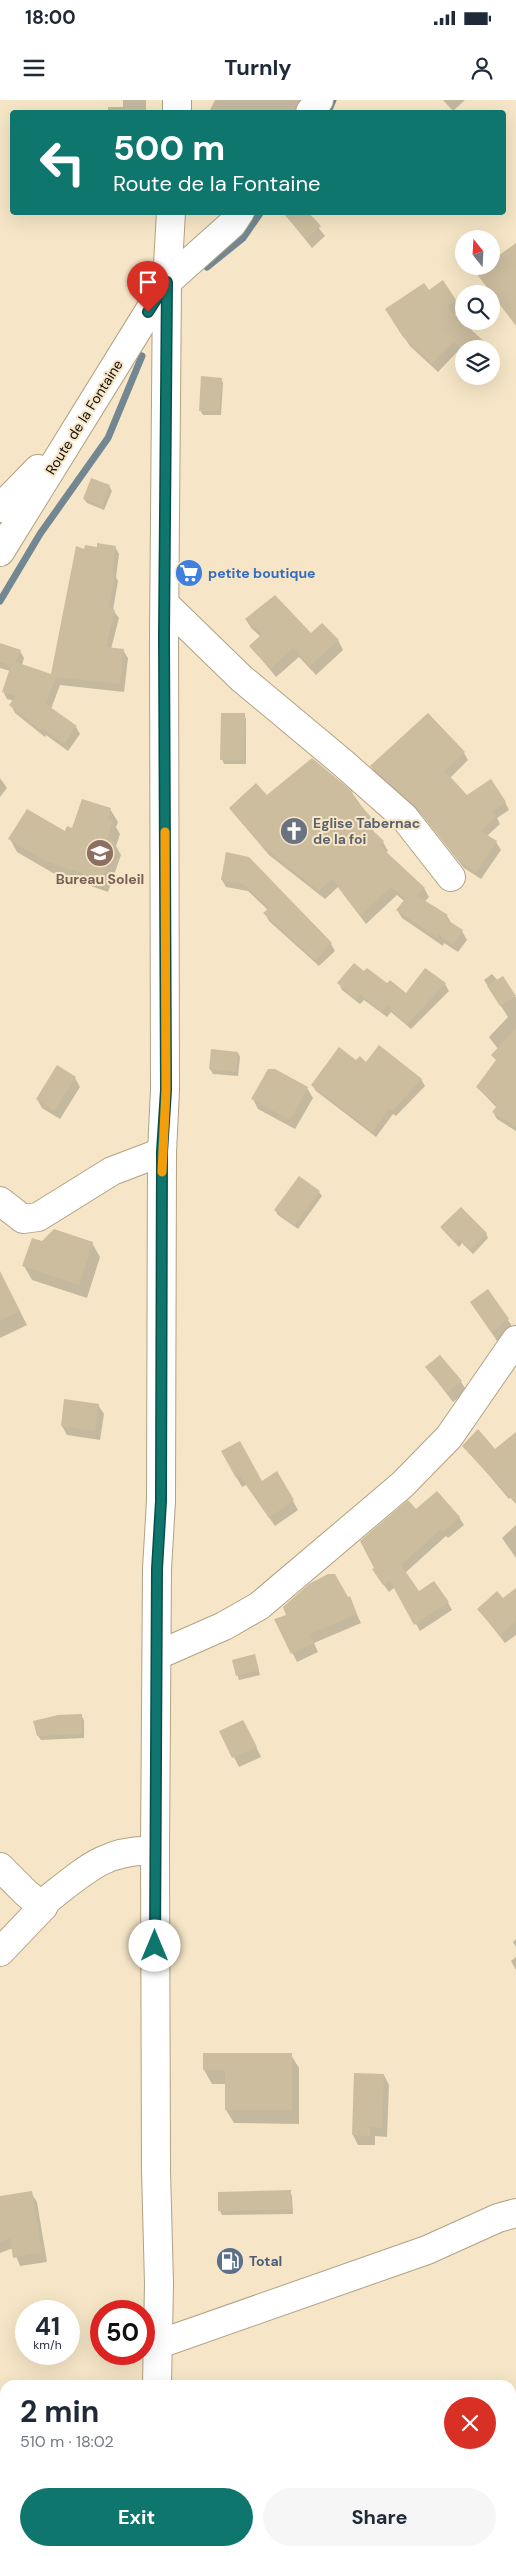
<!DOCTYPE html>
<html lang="en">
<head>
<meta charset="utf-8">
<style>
	:root { --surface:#fff; --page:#f6f6f7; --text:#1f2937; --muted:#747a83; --accent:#0f766e }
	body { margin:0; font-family:"DM Sans",sans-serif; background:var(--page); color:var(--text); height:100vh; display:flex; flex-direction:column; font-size:19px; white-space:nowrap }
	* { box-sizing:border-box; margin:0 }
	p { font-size:16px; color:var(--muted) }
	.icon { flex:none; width:28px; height:28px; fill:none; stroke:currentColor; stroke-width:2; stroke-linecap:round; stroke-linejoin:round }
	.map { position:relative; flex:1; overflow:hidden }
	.sheet { position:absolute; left:0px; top:2280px; width:516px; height:176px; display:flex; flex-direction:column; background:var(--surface); border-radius:15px 15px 0 0; box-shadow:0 5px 20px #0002 }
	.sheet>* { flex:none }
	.top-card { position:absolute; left:10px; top:10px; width:496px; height:105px; border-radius:5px; box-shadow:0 5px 20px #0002; background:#0f766e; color:#fff; overflow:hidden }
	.needle { width:32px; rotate:342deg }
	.buttons { position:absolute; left:455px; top:130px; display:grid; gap:10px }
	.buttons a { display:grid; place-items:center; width:45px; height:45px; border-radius:50%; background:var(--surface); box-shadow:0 5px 20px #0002; font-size:25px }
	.speed { position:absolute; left:15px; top:2200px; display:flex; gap:10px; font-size:25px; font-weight:700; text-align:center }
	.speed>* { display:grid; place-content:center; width:65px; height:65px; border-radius:50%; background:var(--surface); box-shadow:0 5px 20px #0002; line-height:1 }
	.speed small { font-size:12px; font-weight:400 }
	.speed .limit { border:8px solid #d22; background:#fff; color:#111 }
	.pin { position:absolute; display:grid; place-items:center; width:42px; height:42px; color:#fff; margin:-51px -21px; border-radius:50% 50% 50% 0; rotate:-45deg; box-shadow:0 0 5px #0007 }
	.pin .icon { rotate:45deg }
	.me { position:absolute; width:55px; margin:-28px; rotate:0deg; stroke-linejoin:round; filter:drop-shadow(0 0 4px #0008) }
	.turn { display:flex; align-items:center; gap:18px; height:105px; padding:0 20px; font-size:22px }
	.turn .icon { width:65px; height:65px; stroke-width:2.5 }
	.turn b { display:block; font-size:35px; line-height:42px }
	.round { display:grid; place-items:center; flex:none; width:52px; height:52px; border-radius:26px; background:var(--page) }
	.head { display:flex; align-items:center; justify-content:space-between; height:85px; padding:0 20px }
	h1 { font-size:30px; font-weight:700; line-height:38px }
	.cta { display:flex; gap:10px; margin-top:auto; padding:10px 20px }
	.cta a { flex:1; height:58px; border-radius:30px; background:var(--accent); color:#fff; font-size:20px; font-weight:700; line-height:58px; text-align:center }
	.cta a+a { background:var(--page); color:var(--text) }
	.status { display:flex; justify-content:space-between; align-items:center; height:35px; padding:0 25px; background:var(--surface); direction:ltr }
	.status svg { height:14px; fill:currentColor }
	header { display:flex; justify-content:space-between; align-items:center; height:65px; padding:0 20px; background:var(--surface); font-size:22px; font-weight:700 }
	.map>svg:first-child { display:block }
	.shadow { fill:#0003 }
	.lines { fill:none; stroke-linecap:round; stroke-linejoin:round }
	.stream { stroke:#728791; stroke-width:7 }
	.building { fill:#ccbd9f }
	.minor-casing { stroke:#b0a284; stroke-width:30 }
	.major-casing { stroke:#b0a284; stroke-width:30 }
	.minor { stroke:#fff; stroke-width:28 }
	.major { stroke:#fff; stroke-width:28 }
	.route-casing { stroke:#0a4d48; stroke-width:12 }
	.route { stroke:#0f766e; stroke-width:9 }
	.slow { stroke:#f59e0b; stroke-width:9 }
	.labels { text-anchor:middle; stroke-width:4; stroke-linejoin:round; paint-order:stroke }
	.street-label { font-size:14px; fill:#130d04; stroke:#f6e6c7 }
	.shop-label { font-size:14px; font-weight:bold; fill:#366cbe; stroke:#f6e6c7; text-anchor:start }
	.worship-label { font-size:14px; font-weight:bold; fill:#5b616d; stroke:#f6e6c7; text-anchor:start }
	.education-label { font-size:14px; font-weight:bold; fill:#785e54; stroke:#f6e6c7 }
	.service-label { font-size:14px; font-weight:bold; fill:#4e5e75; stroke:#f6e6c7; text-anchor:start }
</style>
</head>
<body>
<div class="status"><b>18:00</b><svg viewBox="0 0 49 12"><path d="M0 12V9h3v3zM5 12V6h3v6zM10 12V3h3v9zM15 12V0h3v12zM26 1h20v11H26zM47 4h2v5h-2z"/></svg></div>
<header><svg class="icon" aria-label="menu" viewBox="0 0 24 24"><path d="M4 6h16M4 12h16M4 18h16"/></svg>Turnly<svg class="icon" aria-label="person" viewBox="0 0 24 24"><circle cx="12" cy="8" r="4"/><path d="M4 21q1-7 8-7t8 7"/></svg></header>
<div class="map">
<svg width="516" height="2456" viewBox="0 0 516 2456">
	<rect width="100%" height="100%" fill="#f6e6c7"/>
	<g class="shadow">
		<polygon points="123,0 146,0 146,12 108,12 108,7 123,7"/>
		<polygon points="215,0 303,0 294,12 209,12"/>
		<polygon points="443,0 465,0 453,11"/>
		<polygon points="306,112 325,136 312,148 284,113"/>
		<polygon points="443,182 461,210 454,215 464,255 459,250 438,272 410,246 392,219"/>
		<polygon points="221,279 223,283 221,315 203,315 200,310"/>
		<polygon points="109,386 112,391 104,410 87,403 84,399"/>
		<polygon points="115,447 119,454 116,477 118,481 113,510 119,518 111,549 123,550 128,558 124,592 60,585 51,609 76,627 80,634 68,651 46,635 45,637 15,613 11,605 14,601 7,599 3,591 10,571 0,568 0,544 20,551 24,558 22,565 52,575 85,450"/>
		<polygon points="246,520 338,540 343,550 316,575 299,557 276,577 251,546 261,537 252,529"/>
		<polygon points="244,614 246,619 246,664 224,664 222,659"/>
		<polygon points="464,653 468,660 450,678 466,697 505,702 509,710 497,718 500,724 487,736 496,742 501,750 481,779 464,768 422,715 376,674 371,666"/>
		<polygon points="0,678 7,688 0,697"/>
		<polygon points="352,693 371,719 376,728 372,731 383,742 388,751 386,753 424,788 429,797 424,802 447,816 452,824 462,831 467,840 458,852 444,843 443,846 402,818 397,810 404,801 397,795 366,824 338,787 325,799 269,755 230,709 267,697"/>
		<polygon points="110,709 118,722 116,727 120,734 116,746 121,755 108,792 53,773 17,752 10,739 65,733"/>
		<polygon points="248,758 331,844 335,851 319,866 269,821 265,813 268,810 248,791 226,787 222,780"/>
		<polygon points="425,869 445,884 449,891 411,929 391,912 387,917 364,900 360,904 342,890 339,883 364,873 406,895"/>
		<polygon points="492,874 498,881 503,878 516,898 516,1031 497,1019 493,1012 497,1008 477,987 497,961 493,955 498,949 489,937 508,917 484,880"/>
		<polygon points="238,953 240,957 238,976 213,974 210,969"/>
		<polygon points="356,962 421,979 425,986 396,1016 393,1014 376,1037 316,991 312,985"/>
		<polygon points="275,970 307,988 313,998 295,1029 258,1009 253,999"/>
		<polygon points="75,978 80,987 60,1019 42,1008 37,999"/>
		<polygon points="319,1092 322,1096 298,1129 278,1115 275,1110"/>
		<polygon points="441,1127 486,1134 488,1138 473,1154 462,1143 459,1147"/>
		<polygon points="42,1142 92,1143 100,1157 87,1198 32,1180 24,1166"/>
		<polygon points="0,1179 10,1192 27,1225 0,1238"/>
		<polygon points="488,1191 514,1229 497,1241 472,1203"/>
		<polygon points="427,1268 461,1282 467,1291 453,1302"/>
		<polygon points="98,1305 104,1314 100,1340 67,1335 62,1326"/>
		<polygon points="516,1345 516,1393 509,1399 464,1346 495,1350"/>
		<polygon points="222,1352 262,1383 277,1372 298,1410 275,1426 246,1385 242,1387"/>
		<polygon points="416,1411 459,1417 464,1425 448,1438 446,1436 405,1473 419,1493 448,1503 452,1510 420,1531 395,1487 389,1492 378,1477"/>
		<polygon points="516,1425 516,1458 502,1438"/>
		<polygon points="516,1490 516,1535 505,1543 478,1509 503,1500"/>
		<polygon points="349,1498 361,1523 314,1543 318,1552 297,1562 276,1520"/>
		<polygon points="254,1555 260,1575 239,1580 233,1560"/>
		<polygon points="81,1615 84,1620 84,1638 41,1640 38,1636"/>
		<polygon points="248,1630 261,1657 239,1667 221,1632"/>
		<polygon points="516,1839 516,1847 513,1842"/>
		<polygon points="516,1857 516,1870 511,1861"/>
		<polygon points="204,1955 291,1955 299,1968 299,2024 234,2023 226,2010 226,1984 212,1984 204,1970"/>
		<polygon points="355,1974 384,1975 389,1985 387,2037 375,2036 375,2045 358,2045 353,2035"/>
		<polygon points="290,2092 292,2096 293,2114 222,2115 220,2111"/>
		<polygon points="31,2093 37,2102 47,2162 20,2166 13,2148 0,2153 0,2119"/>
		<polygon points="516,2364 516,2388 511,2381 511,2366"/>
		<polygon points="516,2448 516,2456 471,2456 479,2451 509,2452"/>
		<polygon points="35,2451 58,2451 60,2456 12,2456"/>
	</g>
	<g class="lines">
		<g class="stream">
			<polyline points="328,12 333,0"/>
			<polyline points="207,167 243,138 261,112"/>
			<polyline points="0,501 40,434 108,338 142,256"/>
		</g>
	</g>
	<g class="building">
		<polygon points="282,112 308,112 321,126 306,139"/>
		<polygon points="516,143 516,226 476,173 485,166 491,166 491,161"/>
		<polygon points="443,180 456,200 447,207 492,249 460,249 453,242 432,264 403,237 385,209 424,183 429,190"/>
		<polygon points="201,276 222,278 219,311 199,311"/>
		<polygon points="91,378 110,385 102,406 83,399"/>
		<polygon points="97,443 116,446 112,472 115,473 109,508 115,510 106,547 124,549 120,584 56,577 46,604 77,626 64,644 42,628 40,630 9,605 16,596 2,592 11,565 0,562 0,543 21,550 16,562 51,574 76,446 84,449 85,445 97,447"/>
		<polygon points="275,495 311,533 322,523 339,540 310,566 293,548 270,569 249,546 262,534 245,519"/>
		<polygon points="221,613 245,613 244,660 220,660"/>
		<polygon points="428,613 465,652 445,671 467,695 491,679 506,702 492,711 497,716 481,731 497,741 476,773 458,760 416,707 370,666"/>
		<polygon points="312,658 353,692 351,695 372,718 366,724 384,741 380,746 425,788 416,795 448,815 446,817 449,821 463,830 453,844 439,835 438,838 396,810 405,799 391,787 360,816 332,779 319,791 262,746 229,708 256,683 267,695"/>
		<polygon points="82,699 111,708 108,719 113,721 107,739 115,742 101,780 45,761 8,739 27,709 65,731 67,726 72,728"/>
		<polygon points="226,752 249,757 332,843 315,860 263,813 269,808 243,784 221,780"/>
		<polygon points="354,863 364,871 367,868 387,883 390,880 406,893 425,868 446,883 407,924 387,906 382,912 360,894 356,899 337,883"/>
		<polygon points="503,876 516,896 500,906 487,886"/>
		<polygon points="516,928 516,1027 492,1012 497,1006 476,987 496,960 491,955"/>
		<polygon points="379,945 422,979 392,1011 389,1009 372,1032 311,985 339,947 356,960 360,956 366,962"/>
		<polygon points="211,949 238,952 236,972 209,969"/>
		<polygon points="57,965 76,977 54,1011 36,999"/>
		<polygon points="268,969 275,969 308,987 290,1020 251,999"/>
		<polygon points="299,1076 320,1091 295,1125 274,1110"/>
		<polygon points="461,1107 487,1133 470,1150 459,1139 455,1143 440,1127"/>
		<polygon points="54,1129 93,1142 79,1185 22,1166 32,1138 42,1141"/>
		<polygon points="0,1171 20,1211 0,1221"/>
		<polygon points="488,1189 509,1219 491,1232 470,1202"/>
		<polygon points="440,1255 462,1281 447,1293 425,1267"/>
		<polygon points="64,1299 99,1304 95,1331 61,1326"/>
		<polygon points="478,1329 495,1349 516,1332 516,1404 462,1346"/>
		<polygon points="240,1341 262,1381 277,1371 294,1400 269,1418 240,1376 236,1378 221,1351"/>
		<polygon points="437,1391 460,1417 443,1432 441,1429 401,1465 419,1491 434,1481 449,1502 414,1525 390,1481 383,1485 372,1469 374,1468 360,1441 408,1400 416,1409"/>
		<polygon points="328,1474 335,1474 348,1497 350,1496 357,1514 310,1534 314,1543 291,1554 274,1519 286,1515 283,1507 309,1484"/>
		<polygon points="516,1488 516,1521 500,1535 477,1509 497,1491 503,1498"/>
		<polygon points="255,1554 259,1570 236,1576 232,1560"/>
		<polygon points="82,1614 82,1634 37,1636 33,1621 58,1615"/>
		<polygon points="243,1620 257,1647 232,1658 219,1631"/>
		<polygon points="203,1953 292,1953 292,2010 225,2010 225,1970 203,1970"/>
		<polygon points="354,1973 384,1974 382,2028 370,2027 370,2036 352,2035"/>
		<polygon points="291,2090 291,2110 218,2111 218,2092"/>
		<polygon points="32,2091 42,2152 13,2158 10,2138 0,2142 0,2096"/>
	</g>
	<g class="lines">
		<defs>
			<g id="minor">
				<polyline points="310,12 319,0"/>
				<polyline points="0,408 38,369"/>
				<polyline points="0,452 167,182 232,124 240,112"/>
				<polyline points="166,505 241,578 343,663 404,717 451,777"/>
				<polyline points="0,1101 23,1119 38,1117 112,1071 162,1052"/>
				<polyline points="158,1555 224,1526 259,1506 402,1385 449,1337 516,1240"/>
				<path d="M0,1767l26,26 17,14 4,-7c36,-28 59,-52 108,-49"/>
				<polyline points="0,1852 43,1807"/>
				<polyline points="159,2244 427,2150 498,2118 516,2113"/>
				<polyline points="0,2365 5,2363"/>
			</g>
			<g id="major">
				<polyline points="177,12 177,0"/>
				<polyline points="157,2285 159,2184 156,2070 155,1751 157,1469 161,1401 162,1052 165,990 164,535 167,182 171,112"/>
				<polyline points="152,2456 152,2451"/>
			</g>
		</defs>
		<use href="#minor" class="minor-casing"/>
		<use href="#major" class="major-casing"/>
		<use href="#minor" class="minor"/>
		<use href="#major" class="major"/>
	</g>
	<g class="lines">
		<defs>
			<polyline id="route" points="148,212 167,182 164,535 166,990 162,1052 161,1401 157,1469 155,1846"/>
		</defs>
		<use href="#route" class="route-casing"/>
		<use href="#route" class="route"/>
		<polyline class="slow" points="162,1072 166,990 165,732"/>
	</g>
	<defs>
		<symbol id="supermarket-disc" viewBox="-11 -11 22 22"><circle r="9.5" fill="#3f7fe0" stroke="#f6e6c7"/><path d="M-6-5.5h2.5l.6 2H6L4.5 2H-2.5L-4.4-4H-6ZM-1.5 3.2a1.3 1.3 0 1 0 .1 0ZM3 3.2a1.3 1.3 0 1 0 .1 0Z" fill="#fff"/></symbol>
		<symbol id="church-disc" viewBox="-11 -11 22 22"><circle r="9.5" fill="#6b7280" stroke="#f6e6c7"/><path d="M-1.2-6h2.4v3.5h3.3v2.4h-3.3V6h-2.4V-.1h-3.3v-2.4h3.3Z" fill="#fff"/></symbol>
		<symbol id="school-disc" viewBox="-11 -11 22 22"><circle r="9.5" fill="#8d6e63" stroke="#f6e6c7"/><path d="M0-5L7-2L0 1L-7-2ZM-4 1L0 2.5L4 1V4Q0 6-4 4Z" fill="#fff"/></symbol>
		<symbol id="fuel-disc" viewBox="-11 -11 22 22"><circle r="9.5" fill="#5c6f8a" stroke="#f6e6c7"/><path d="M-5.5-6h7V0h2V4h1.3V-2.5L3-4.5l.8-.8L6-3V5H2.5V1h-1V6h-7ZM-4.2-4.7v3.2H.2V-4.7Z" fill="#fff"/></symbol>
	</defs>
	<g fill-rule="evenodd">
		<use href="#supermarket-disc" x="173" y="457" width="32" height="32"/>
		<use href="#church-disc" x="278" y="715" width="32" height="32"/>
		<use href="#school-disc" x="84" y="737" width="32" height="32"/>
		<use href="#fuel-disc" x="214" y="2145" width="32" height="32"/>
	</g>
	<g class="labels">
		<g class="street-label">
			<text transform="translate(84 317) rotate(-58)" y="5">Route de la Fontaine</text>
		</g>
		<g class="shop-label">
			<text x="208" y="478">petite boutique</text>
		</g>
		<g class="worship-label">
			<text x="313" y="728">Eglise Tabernac<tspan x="313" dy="16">de la foi</tspan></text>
		</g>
		<g class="education-label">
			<text x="100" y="784">Bureau Soleil</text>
		</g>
		<g class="service-label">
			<text x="249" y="2166">Total</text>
		</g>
	</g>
</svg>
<div class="buttons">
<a><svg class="needle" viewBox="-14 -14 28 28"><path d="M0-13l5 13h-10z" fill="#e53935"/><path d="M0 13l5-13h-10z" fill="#747a83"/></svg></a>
<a><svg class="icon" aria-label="search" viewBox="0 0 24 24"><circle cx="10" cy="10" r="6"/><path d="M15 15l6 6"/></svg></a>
<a><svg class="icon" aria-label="layers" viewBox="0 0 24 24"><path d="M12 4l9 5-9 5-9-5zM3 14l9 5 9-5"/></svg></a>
</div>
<div class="speed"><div>41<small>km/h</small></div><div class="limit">50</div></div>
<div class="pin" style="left:148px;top:212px;background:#d93025"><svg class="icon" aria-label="arrive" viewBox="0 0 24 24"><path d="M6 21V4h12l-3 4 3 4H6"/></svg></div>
<svg class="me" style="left:155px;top:1846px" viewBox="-20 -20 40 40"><circle r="19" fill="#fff"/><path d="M0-13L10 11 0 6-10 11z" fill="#0f766e"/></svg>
<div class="top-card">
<div class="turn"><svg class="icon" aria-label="left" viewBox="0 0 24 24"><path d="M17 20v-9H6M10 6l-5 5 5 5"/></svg><div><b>500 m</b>Route de la Fontaine</div></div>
</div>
<section class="sheet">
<div class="head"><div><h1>2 min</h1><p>510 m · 18:02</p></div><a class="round" style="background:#d93025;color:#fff"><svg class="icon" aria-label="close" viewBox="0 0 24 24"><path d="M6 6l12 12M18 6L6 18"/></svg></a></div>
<div class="cta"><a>Exit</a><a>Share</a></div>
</section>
</div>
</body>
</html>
